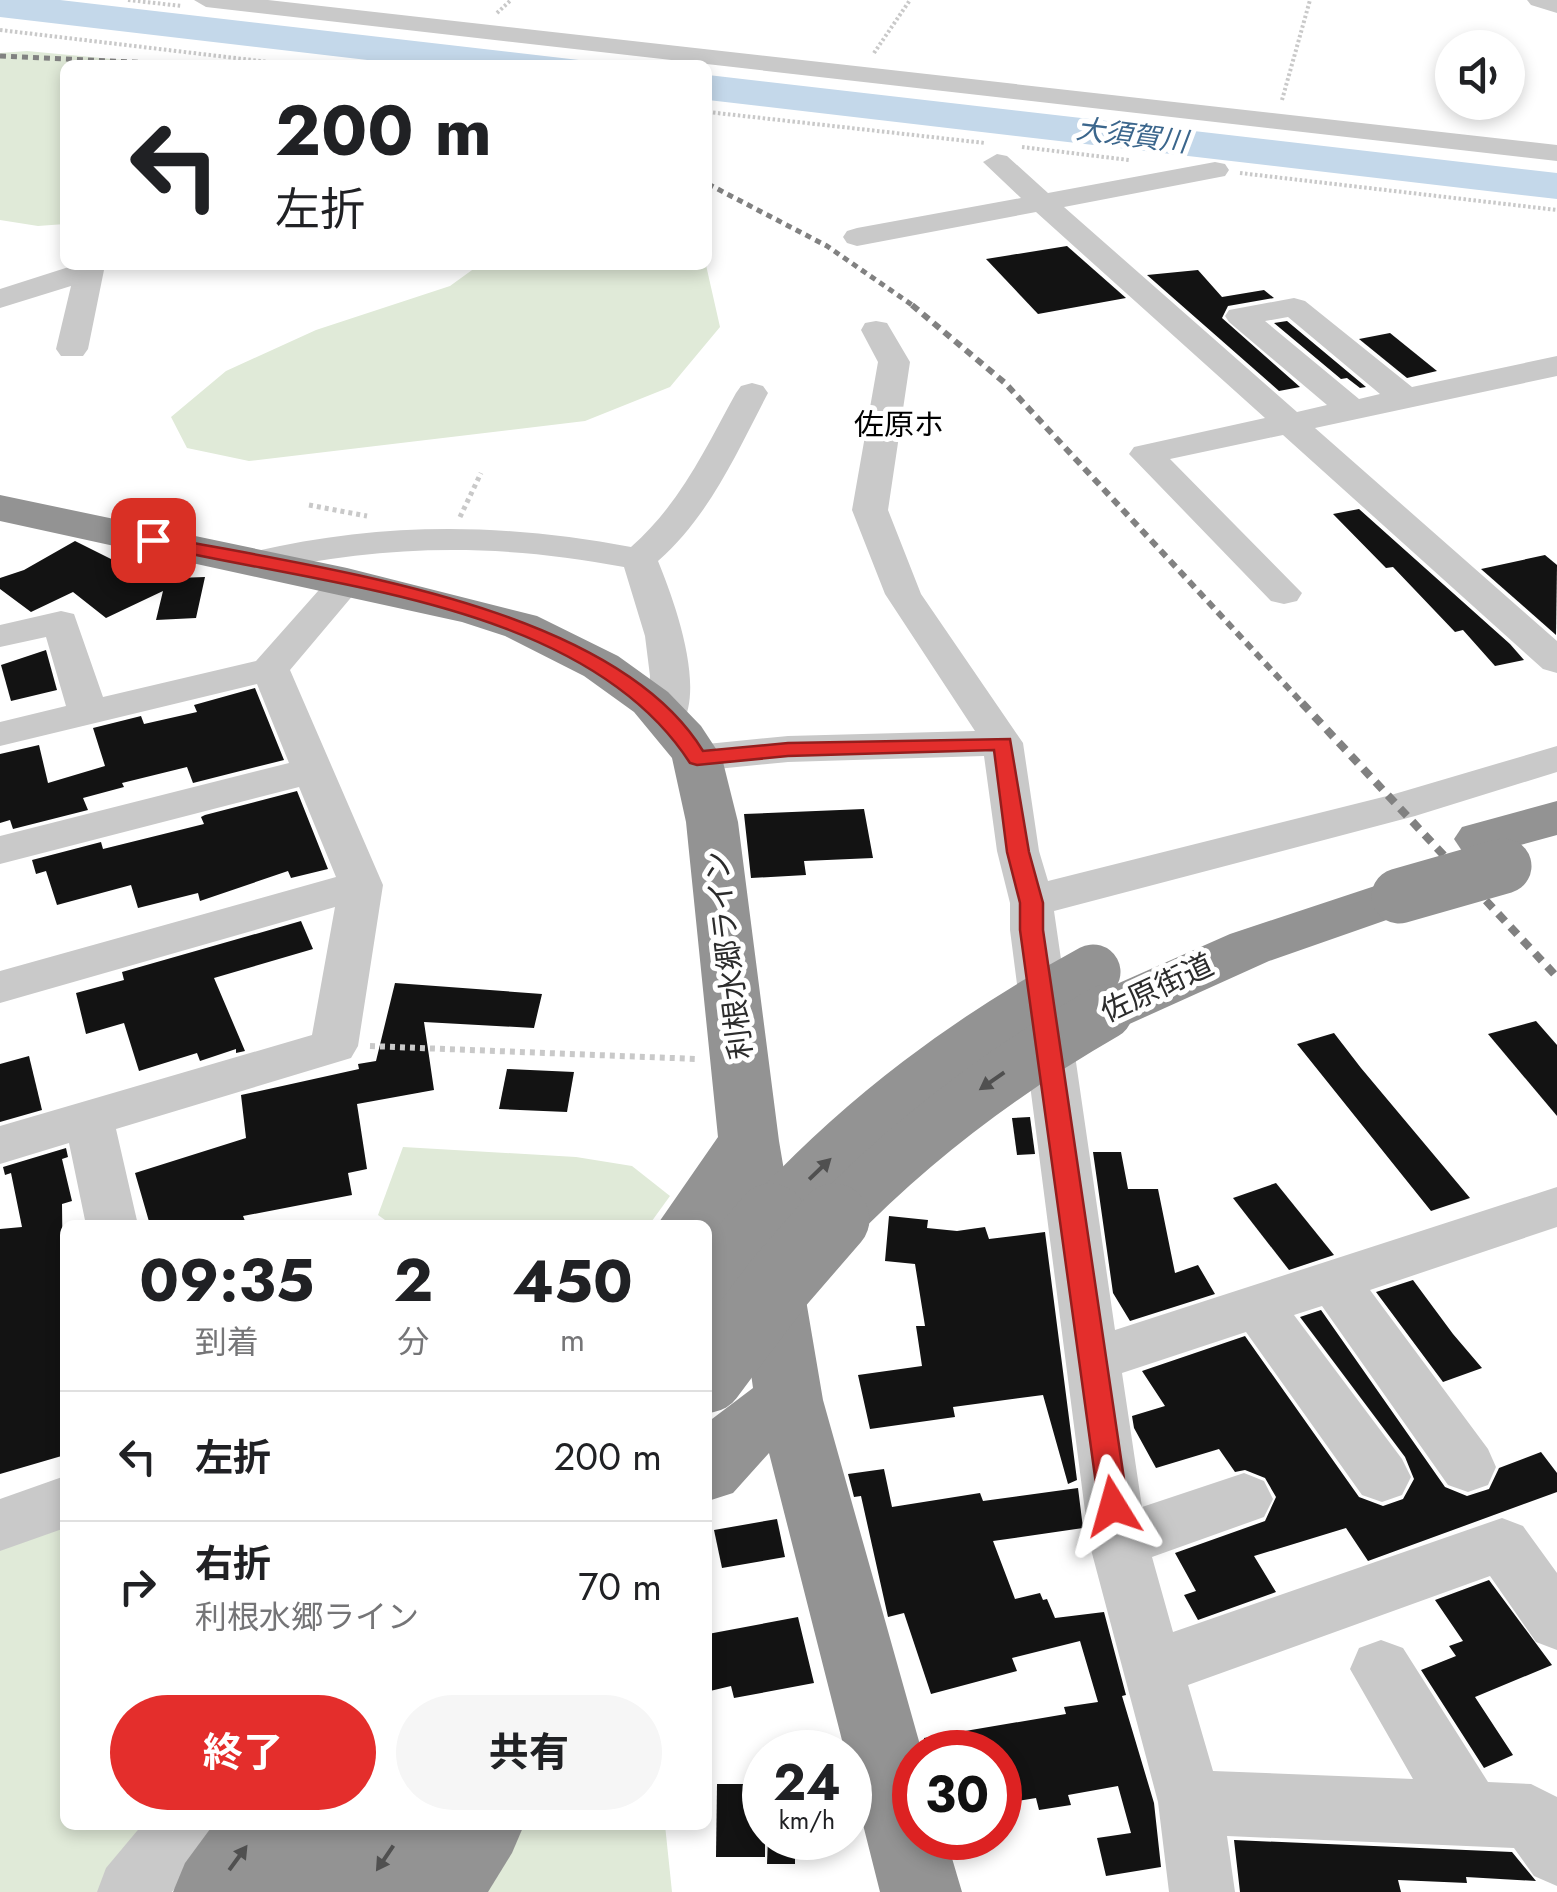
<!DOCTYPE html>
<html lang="ja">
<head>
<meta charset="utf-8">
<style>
	:root { --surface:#fff; --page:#f6f6f6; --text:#202124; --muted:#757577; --line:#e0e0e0; --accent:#e42e2c }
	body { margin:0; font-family:Jost,"Noto Sans JP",sans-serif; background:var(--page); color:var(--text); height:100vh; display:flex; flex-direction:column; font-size:38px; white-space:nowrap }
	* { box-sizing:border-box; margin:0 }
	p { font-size:32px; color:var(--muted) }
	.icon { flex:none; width:55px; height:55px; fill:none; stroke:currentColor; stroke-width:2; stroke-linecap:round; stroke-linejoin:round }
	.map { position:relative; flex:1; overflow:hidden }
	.drawer { position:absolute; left:60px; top:1220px; width:652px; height:610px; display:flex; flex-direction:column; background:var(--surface); border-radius:15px; box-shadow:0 5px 15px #0003 }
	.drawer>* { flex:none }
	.guide { position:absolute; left:60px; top:60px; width:652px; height:210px; border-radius:15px; box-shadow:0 5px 15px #0003; background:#fff; color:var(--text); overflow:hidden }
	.buttons { position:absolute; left:1435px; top:30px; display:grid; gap:20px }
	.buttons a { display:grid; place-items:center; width:90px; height:90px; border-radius:50%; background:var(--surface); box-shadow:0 5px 15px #0003; font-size:50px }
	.speed { position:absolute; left:742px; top:1730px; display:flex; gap:20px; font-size:50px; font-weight:700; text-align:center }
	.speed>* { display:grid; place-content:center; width:130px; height:130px; border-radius:50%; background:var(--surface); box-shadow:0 5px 15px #0003; line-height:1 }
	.speed small { font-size:25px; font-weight:400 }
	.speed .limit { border:15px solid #d22; background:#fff; color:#111 }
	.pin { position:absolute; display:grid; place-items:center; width:85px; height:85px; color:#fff; margin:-42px; border-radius:20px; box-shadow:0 5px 15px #0006 }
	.me { position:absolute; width:110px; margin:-55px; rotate:352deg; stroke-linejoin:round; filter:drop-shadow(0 0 8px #0008) }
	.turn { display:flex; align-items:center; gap:35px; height:210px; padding:0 50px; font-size:45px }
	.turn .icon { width:130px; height:130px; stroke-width:2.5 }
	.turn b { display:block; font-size:70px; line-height:85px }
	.eta { display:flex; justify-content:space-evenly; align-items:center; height:170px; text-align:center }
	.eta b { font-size:60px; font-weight:700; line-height:70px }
	.action { display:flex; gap:20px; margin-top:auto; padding:20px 50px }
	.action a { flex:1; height:115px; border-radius:60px; background:var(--accent); color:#fff; font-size:40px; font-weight:700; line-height:115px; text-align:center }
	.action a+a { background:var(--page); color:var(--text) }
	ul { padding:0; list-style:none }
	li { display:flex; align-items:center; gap:30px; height:130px; padding:0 50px; border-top:2px solid var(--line) }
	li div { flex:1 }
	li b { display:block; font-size:38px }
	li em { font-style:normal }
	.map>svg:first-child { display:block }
	.green { fill:#e0ead8 }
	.water { fill:#c4d8ea }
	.building { fill:#131313 }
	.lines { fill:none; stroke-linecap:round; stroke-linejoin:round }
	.path-far2 { stroke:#c9c9c9; stroke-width:4; stroke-dasharray:2.5 2.5; stroke-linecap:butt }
	.path-far1 { stroke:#c9c9c9; stroke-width:5; stroke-dasharray:4 4; stroke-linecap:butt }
	.path { stroke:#c9c9c9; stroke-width:6; stroke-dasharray:5 5; stroke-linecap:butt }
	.minor { fill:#c9c9c9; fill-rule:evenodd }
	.highway { fill:#939393; fill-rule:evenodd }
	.rail-far2 { stroke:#818181; stroke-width:5; stroke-dasharray:6 5; stroke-linecap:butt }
	.rail-far1 { stroke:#818181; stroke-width:6; stroke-dasharray:8 6; stroke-linecap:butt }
	.rail { stroke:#818181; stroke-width:8; stroke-dasharray:10 8; stroke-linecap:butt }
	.highway-bridge-far1 { stroke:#939393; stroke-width:55 }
	.highway-bridge { stroke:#939393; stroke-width:71 }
	.oneway { fill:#505050 }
	.route { fill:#e42e2c; stroke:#941e1d; stroke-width:2.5 }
	.labels { text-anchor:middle; stroke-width:10; stroke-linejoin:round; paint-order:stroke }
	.far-water-label { font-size:28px; font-style:italic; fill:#3b668c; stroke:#fff }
	.far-quarter-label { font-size:30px; fill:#000; stroke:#fff }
	.street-label { font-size:30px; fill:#2c2c2c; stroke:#fff }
</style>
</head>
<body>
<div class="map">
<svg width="1557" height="1892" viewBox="0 0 1557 1892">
	<rect width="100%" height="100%" fill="#fff"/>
	<g class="green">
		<polygon points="27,51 176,65 65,65 65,224 38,226 0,220 0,53"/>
		<polygon points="479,265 706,265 720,327 670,387 585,421 249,461 187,448 171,417 226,371 316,330 450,286"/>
		<polygon points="403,1147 576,1157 632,1166 670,1196 649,1225 392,1225 378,1215"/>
		<polygon points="65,1502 65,1825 184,1825 130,1892 0,1892 0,1525"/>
		<polygon points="517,1825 665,1825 672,1892 480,1892"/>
	</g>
	<g class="water">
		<polygon points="0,0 60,0 622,65 410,65 0,17"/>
		<polygon points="708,75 1557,173 1557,199 708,100"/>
	</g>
	<g class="building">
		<polygon points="1067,246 1126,298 1038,314 986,259"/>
		<polygon points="1198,270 1222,297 1264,290 1274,298 1228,306 1222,318 1300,387 1279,391 1147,275"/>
		<polygon points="1287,321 1366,387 1360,388 1347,378 1341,379 1274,323"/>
		<polygon points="1390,333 1437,371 1407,378 1359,339"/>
		<polygon points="1359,509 1510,644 1524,660 1495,666 1463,630 1455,632 1393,567 1386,568 1333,514"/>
		<polygon points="75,541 127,567 139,555 167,561 149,579 205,577 196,618 156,620 163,591 106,618 73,592 31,612 0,589 0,578 24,570"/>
		<polygon points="1545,555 1557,565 1556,635 1481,569"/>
		<polygon points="46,650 57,690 11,701 1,665"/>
		<polygon points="255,688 284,760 193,783 187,767 122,783 124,787 83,798 88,810 13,829 10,820 0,823 0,754 39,745 48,783 105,766 93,728 141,716 144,724 197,712 194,705"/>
		<polygon points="297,791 328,869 291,878 288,871 200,901 198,893 138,908 131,885 57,905 46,871 36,874 32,860 101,842 103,849 204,824 201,817 205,815"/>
		<polygon points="864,809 873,858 804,861 806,875 751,878 744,814"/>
		<polygon points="301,921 313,949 214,978 245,1051 236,1053 236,1049 200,1061 197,1053 139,1071 124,1023 86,1034 76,993 124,980 122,972"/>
		<polygon points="395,983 542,994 534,1028 424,1022 434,1090 357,1104 367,1169 348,1173 352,1195 243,1216 245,1221 231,1225 150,1225 135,1173 246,1138 241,1095 359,1069 358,1064 376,1061"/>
		<polygon points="1536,1021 1557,1045 1557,1116 1488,1034"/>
		<polygon points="1334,1033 1361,1068 1470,1198 1431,1211 1297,1044"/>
		<polygon points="29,1056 42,1110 0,1122 0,1064"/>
		<polygon points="507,1069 574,1072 567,1112 499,1109"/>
		<polygon points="1030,1117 1035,1154 1017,1155 1012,1118"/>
		<polygon points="66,1148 68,1157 62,1159 72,1201 62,1204 65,1455 0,1474 0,1229 22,1227 11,1173 5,1175 3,1167"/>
		<polygon points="1093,1152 1121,1152 1128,1189 1158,1189 1175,1273 1198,1265 1215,1294 1130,1321 1113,1293"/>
		<polygon points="1276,1183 1334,1255 1289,1270 1233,1198"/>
		<polygon points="889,1216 928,1220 927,1228 957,1231 985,1227 989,1239 1045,1232 1077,1480 1068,1484 1043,1395 953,1407 955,1417 870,1429 858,1375 922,1366 916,1326 925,1326 915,1264 885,1261"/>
		<polygon points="1413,1280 1453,1334 1482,1368 1443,1382 1376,1292"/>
		<polygon points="1321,1310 1445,1487 1467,1496 1489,1489 1499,1468 1541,1452 1557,1473 1557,1492 1368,1561 1346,1528 1254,1556 1276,1592 1198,1620 1184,1595 1196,1591 1175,1553 1265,1521 1276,1497 1265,1478 1245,1470 1235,1472 1219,1449 1156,1468 1134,1428 1132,1416 1165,1406 1142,1371 1245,1336 1359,1497 1383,1506 1403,1499 1414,1479 1405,1457 1300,1317"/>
		<polygon points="884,1469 892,1507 980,1493 983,1501 1078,1488 1083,1528 993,1541 1015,1599 1040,1593 1043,1600 1047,1599 1055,1618 1104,1612 1126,1695 1122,1696 1154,1803 1161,1867 1106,1876 1097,1838 1131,1833 1118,1786 1068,1795 1071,1805 1039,1810 1036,1798 1000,1804 1000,1752 925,1752 924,1738 1066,1714 1064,1707 1098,1702 1080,1641 1012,1658 1017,1671 931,1694 904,1613 888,1617 861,1496 854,1497 848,1474"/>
		<polygon points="777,1519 785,1557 722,1568 714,1530"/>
		<polygon points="1489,1580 1552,1665 1475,1697 1513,1755 1484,1768 1421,1670 1456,1656 1449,1646 1463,1641 1435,1600"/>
		<polygon points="798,1617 814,1683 734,1698 731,1686 710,1691 708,1634"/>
		<polygon points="717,1784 765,1784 765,1857 716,1857"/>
		<polygon points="768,1838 795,1838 795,1864 767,1864"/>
		<polygon points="1234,1840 1512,1852 1536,1881 1466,1877 1467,1883 1398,1880 1401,1892 1240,1892"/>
	</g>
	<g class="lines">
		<g class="path-far2">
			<polyline points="128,0 182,6"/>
			<polyline points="497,13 511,0"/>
			<polyline points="0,30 294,65"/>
			<polyline points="874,53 910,0"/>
			<polyline points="1282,100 1310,0"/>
			<polyline points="708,112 985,143"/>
			<polyline points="1022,147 1129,160"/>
			<polyline points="1240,173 1557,210"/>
		</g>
		<g class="path-far1">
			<polyline points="309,505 367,516"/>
			<polyline points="460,517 481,473"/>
		</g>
		<polyline class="path" points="370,1046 697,1059"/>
		<g class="minor">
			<polygon points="194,0 268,0 1557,145 1557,161 206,7"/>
			<polygon points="1527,0 1557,0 1557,13 1531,5"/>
			<path d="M997,154l10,2 41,37 167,-31 10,2 4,6 -4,6 -161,31 233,205 30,-7 -98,-83 -4,-6 4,-6 65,-12 11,3 107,86 145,-31v20l-242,52 242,213v32l-14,-4 -260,-234 -113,24 132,134 -5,8 -13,3 -13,-3 -142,-147 5,-7 131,-29 -229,-206 -179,34 -10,-3 -4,-6 4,-6 10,-3 164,-30 -38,-36zM1288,317l92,77 -21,5 -94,-78z"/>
			<polygon points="75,265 100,265 104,270 88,349 83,356 61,356 56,349 71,286 0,308 0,289"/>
			<polygon points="876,321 887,323 910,362 888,510 921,594 1023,743 1039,851 1048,881 1391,795 1557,746 1557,772 1415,816 1054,911 1115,1330 1557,1187 1557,1227 1370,1290 1488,1449 1496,1467 1488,1485 1468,1492 1448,1485 1322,1306 1294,1315 1402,1459 1411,1477 1402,1495 1382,1502 1362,1495 1246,1332 1122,1373 1142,1507 1244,1473 1264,1481 1273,1499 1264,1517 1152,1557 1173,1632 1502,1518 1523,1526 1557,1573 1557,1650 1536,1642 1490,1576 1188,1685 1213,1771 1413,1779 1350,1669 1359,1648 1381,1640 1403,1648 1488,1782 1531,1784 1557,1797 1557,1886 1534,1876 1514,1848 1227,1836 1235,1892 1169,1892 1158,1802 1089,1542 1010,930 1010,903 997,851 984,756 788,762 697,771 683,767 677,758 683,749 697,745 788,736 975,731 885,594 852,510 878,362 861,330 865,323"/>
			<path d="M752,383l11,3 5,7c-32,61 -58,122 -110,168 16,39 48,127 23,165l-14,3 -14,-3 -6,-9 3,-41 -5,-40 -21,-69c-125,-24 -243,-23 -367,6l-13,-3 -5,-8 5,-8c131,-32 255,-32 387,-7 49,-43 74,-98 105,-154l5,-7z"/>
			<polygon points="347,570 360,573 365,581 290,670 383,885 358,1046 351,1058 116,1129 138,1225 86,1225 69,1143 0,1164 0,1126 312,1035 335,907 0,1003 0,971 336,877 299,787 0,864 0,836 289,763 257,684 0,746 0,722 66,706 46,637 0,647 0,625 61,611 74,614 103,697 256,661 334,573"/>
			<polygon points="65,1476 65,1528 0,1551 0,1499"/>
			<polygon points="142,1825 217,1825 207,1848 172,1892 97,1892 106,1868"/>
		</g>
		<g class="highway">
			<polygon points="0,495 347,568 537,616 618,656 668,692 701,726 722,758 738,822 779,1141 823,1400 922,1752 915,1752 915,1838 946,1838 962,1892 880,1892 850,1773 850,1752 845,1752 769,1453 733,1493 708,1501 708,1422 753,1388 729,1216 708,1243 708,1225 657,1225 718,1137 686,822 672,758 634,712 584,676 505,636 462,622 0,521"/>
			<polygon points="1557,801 1557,835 1480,856 1462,851 1454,839 1462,827"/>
			<polygon points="1399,878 1418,883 1426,896 1418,909 1269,961 1125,1026 1105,1032 1085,1026 1077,1012 1085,998 1230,934"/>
			<polygon points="213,1825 524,1825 512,1853 488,1892 173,1892 185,1863"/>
		</g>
		<g class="rail-far2">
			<polyline points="0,56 199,65"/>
			<polyline points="708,184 827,246 915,307"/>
		</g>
		<polyline class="rail-far1" points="912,305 1005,383 1304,705"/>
		<polyline class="rail" points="1302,703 1557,977"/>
		<g class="highway-bridge-far1">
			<polyline points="1399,896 1504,866"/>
			<path d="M768,1222c95,-104 202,-183 325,-250"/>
			<path d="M832,1222c81,-84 172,-152 273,-210"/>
		</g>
		<g class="highway-bridge">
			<polyline points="708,1292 771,1219"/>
			<polyline points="708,1377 776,1286 834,1219"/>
		</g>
	</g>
	<defs><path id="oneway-solid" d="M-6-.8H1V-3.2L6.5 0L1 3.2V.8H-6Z" transform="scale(2.5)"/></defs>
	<g class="oneway">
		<use href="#oneway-solid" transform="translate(992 1081) rotate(145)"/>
		<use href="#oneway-solid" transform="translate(820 1169) rotate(-44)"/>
		<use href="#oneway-solid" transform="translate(238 1858) rotate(-54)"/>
		<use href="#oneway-solid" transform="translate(385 1858) rotate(124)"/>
	</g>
	<path class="route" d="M153,535c160,33 459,67 550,216l85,-8 222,-4 19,113 14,51v27l85,576 -4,9 -11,4 -10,-4 -4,-9 -79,-576v-27l-13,-51 -13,-102 -206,6 -91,9 -7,-2c-105,-163 -371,-177 -544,-219l-2,-4z"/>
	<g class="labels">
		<g class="far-water-label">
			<text transform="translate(1132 135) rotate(7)" y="10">大須賀川</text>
		</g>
		<g class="far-quarter-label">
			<text x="899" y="435">佐原ホ</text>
		</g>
		<g class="street-label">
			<text transform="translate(729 955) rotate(-97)" y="10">利根水郷ライン</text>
			<text transform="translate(1157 988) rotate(-25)" y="10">佐原街道</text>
		</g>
	</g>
</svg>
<div class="buttons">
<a><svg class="icon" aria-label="sound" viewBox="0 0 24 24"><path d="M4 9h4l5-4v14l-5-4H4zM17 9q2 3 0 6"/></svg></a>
</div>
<div class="speed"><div>24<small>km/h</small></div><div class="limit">30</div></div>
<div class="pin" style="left:153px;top:540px;background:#d93025"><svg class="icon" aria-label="arrive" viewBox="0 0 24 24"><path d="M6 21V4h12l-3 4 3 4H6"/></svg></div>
<svg class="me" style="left:1113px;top:1506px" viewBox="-20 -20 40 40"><path d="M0-17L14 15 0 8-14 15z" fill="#e42e2c" stroke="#fff" stroke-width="4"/></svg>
<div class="guide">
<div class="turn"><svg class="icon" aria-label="left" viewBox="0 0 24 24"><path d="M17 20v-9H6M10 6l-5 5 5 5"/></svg><div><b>200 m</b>左折</div></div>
</div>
<section class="drawer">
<div class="eta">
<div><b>09:35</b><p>到着</p></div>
<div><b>2</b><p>分</p></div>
<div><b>450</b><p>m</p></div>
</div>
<ul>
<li><svg class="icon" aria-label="left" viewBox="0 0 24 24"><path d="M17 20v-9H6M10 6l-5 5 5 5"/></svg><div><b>左折</b></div><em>200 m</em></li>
<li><svg class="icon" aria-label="right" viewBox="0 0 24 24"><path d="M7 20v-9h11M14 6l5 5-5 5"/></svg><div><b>右折</b><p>利根水郷ライン</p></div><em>70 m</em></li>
</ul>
<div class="action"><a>終了</a><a>共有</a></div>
</section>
</div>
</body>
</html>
